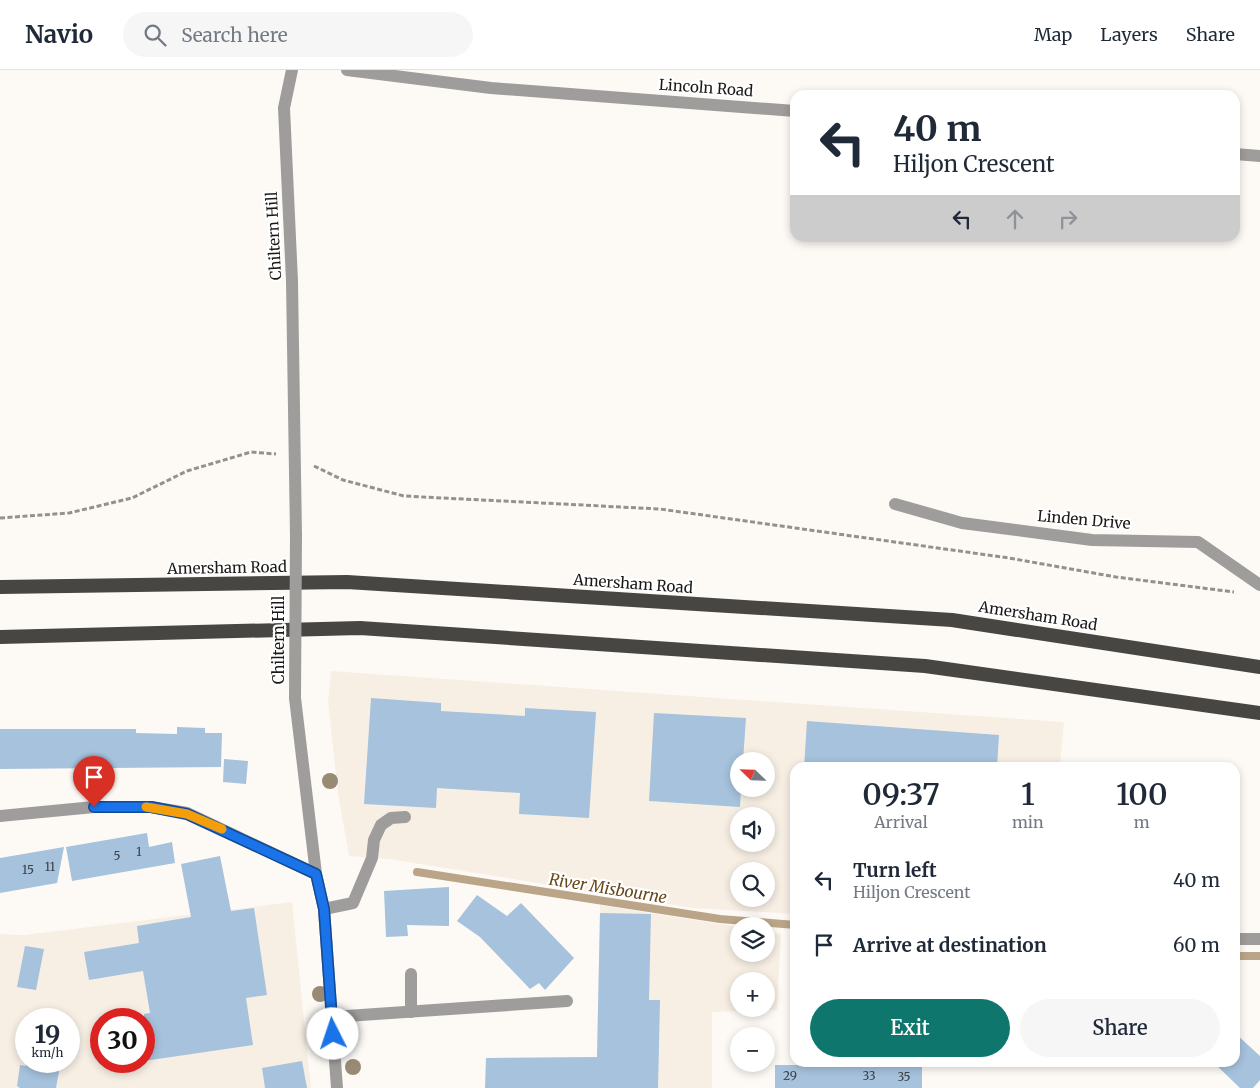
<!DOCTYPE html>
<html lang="en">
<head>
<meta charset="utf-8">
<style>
	:root { --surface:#fff; --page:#f6f6f7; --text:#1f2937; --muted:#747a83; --line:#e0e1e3; --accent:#0f766e }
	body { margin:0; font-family:Merriweather,serif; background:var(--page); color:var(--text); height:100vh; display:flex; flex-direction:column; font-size:19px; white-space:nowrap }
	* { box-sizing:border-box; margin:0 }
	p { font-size:16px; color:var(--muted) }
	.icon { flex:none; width:28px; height:28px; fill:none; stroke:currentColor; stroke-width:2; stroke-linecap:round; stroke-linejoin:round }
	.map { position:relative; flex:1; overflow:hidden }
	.details { position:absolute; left:790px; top:692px; width:450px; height:305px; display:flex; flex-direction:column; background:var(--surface); border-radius:15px; box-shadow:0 2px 8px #0003 }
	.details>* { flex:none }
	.top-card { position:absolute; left:790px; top:20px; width:450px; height:152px; border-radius:15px; box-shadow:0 2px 8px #0003; background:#fff; color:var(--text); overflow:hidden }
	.needle { width:32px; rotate:293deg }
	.controls { position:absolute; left:730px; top:682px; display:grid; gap:10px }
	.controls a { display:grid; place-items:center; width:45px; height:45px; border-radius:50%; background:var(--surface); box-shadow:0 2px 8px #0003; font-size:25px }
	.speed { position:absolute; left:15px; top:938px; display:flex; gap:10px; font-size:25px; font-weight:700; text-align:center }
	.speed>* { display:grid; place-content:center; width:65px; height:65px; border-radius:50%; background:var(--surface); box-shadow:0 2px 8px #0003; line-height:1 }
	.speed small { font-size:12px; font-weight:400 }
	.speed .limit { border:8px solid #d22; background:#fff; color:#111 }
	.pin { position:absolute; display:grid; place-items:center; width:42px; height:42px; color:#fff; margin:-51px -21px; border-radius:50% 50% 50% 0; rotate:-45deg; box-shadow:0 0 5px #0007 }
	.pin .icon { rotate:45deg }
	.me { position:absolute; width:55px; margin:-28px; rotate:356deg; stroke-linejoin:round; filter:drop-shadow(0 0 4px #0008) }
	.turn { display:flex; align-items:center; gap:18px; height:105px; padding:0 20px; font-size:22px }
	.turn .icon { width:65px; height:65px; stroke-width:2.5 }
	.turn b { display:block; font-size:35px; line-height:42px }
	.lanes { display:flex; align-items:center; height:48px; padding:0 20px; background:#0003; justify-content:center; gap:25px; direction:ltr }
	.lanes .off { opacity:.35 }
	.eta { display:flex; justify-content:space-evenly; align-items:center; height:85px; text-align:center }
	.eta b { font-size:30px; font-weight:600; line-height:35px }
	.button { display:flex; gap:10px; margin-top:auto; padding:10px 20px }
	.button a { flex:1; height:58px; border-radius:30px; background:var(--accent); color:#fff; font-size:20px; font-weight:600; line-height:58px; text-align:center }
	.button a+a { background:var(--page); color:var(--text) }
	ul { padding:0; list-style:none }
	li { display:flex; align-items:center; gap:15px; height:65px; padding:0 20px }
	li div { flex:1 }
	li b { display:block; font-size:19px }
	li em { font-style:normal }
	header { display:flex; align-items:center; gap:30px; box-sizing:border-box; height:70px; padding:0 25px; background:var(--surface); border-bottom:1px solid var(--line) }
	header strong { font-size:24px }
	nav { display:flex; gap:28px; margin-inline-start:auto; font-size:18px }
	.search { width:350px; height:45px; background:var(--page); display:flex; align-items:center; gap:12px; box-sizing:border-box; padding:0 18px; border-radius:28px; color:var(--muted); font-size:19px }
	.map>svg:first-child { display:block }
	.built { fill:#f7efe4; fill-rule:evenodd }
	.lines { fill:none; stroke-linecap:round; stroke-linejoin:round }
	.stream { stroke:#bba588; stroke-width:8 }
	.building { fill:#a6c2dc }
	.path { stroke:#93918e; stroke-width:3; stroke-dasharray:5 2.5; stroke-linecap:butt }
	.service { stroke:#9f9d9c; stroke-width:12 }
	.minor { stroke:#9f9d9c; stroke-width:12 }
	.trunk { stroke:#484643; stroke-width:14 }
	.minor-bridge { stroke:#9f9d9c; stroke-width:12 }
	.tree { fill:#998a74 }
	.route-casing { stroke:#114b97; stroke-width:12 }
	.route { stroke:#1a73e8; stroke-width:9 }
	.slow { stroke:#f59e0b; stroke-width:9 }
	.labels { text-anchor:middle; stroke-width:4.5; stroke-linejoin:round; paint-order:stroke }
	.number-label { font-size:12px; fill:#3d4349 }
	.street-label { font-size:15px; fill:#1a1918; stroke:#fff }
	.water-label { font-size:16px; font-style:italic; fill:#674715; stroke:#fff }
</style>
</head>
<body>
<header>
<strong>Navio</strong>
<div class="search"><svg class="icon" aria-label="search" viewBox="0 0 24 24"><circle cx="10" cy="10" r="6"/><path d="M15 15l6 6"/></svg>Search here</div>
<nav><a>Map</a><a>Layers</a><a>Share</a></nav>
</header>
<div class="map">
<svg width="1260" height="1018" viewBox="0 0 1260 1018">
	<rect width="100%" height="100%" fill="#fdfaf6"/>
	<g class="built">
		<path d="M331,601l733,51 -4,45 -265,1v146l-102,-6 -304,-49 -40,-3 -11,-62 -10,-92zM739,691h27v28h-27zM739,746h27v28h-27zM739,801h27v28h-27z"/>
		<path d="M292,832l19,186h-311v-154l24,1zM26,949h43v42h-43zM101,949h43v42h-43z"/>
		<path d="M600,835l139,22v27h27v-22l15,2 -4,76 -65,2v76h-116zM739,911h27v28h-27z"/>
	</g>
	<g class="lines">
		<g class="stream">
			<polyline points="417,802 720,849 795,855"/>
			<polyline points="1235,886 1260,886"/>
		</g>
	</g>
	<g class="building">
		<polygon points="371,628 441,633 441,641 525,646 525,638 596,642 589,748 519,744 520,723 437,718 436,738 364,734"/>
		<polygon points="654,643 746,648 743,691 739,691 739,719 741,719 740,737 649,731"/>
		<polygon points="807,651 999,665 997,698 804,698"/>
		<polygon points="177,657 205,658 205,663 222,663 221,697 0,699 0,659 136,659 136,663 177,664"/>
		<polygon points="224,689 248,691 246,714 223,712"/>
		<polygon points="147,763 149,777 172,772 175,793 72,811 66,777"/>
		<polygon points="64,777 57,813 0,823 0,788"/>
		<polygon points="220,786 231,841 254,838 267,925 246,928 253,975 144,991 144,944 150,943 143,901 89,910 84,882 139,873 137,856 191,847 181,794"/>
		<polygon points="449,817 449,856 407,855 408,866 386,867 384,821"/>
		<polygon points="477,825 507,846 521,833 574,888 545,920 539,913 530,919 480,867 457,851"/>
		<polygon points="600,843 651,844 649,930 660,930 658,1018 485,1018 486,988 597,987"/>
		<polygon points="25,876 44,879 36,920 17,917"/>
		<polygon points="1235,963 1260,986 1260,1010 1253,1018 1240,1018 1213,992 1235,992"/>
		<polygon points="26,991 61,991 56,1018 20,1018 17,1016 20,995 26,996"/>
		<polygon points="302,991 307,1018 265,1018 262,998"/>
		<polygon points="815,992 895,992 895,995 922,995 922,1018 775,1018 775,995 815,995"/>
	</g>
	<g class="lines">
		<g class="path">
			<polyline points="314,396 343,410 404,426 660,439 1009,488 1116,507 1234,522"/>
			<polyline points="0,448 69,443 132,428 187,401 251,382 276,384"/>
		</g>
		<g class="service">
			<polyline points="324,839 353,833 372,788 374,770 381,755 391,748 405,747"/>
			<polyline points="411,904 411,942"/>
			<polyline points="332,947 567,931"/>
		</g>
		<g class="minor">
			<polyline points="292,0 284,38 292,211 296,466"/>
			<polyline points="347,0 491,18 795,41"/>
			<polyline points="1235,84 1260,86"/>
			<polyline points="895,434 962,453 1092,470 1198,472 1260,515"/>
			<polyline points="295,628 316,804 324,839 337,1018"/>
			<polyline points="0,746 94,737 151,737 187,743 316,804"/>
			<polyline points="1235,869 1260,869"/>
		</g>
		<g class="trunk">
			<polyline points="0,517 347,512 952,550 1260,597"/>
			<polyline points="0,567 360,558 925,596 1260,643"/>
		</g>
		<polyline class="minor-bridge" points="295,628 296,466"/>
	</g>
	<g class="tree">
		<circle cx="330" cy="711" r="8"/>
		<circle cx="320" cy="924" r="8"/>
		<circle cx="353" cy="997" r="8"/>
	</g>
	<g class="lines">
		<defs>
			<polyline id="route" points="94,737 151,737 187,744 316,804 324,839 333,964"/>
		</defs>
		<use href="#route" class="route-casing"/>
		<use href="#route" class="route"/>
		<polyline class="slow" points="146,737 187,744 222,759"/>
	</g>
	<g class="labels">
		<g class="number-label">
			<text x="139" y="786">1</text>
			<text x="117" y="790">5</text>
			<text x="50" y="801">11</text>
			<text x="28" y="804">15</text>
			<text x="790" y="1010">29</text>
			<text x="869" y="1010">33</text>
			<text x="904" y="1011">35</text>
		</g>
		<g class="street-label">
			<text transform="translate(706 18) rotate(4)" y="5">Lincoln Road</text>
			<text transform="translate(274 166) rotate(-93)" y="5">Chiltern Hill</text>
			<text transform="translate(1084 450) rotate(5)" y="5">Linden Drive</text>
			<text transform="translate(227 498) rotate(-1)" y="5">Amersham Road</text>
			<text transform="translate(633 514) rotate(4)" y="5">Amersham Road</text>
			<text transform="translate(1038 546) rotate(9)" y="5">Amersham Road</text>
			<text transform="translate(279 570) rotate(-90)" y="5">Chiltern Hill</text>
		</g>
		<g class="water-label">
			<text transform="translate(608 818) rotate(9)" y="6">River Misbourne</text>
		</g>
	</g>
</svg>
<div class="controls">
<a><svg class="needle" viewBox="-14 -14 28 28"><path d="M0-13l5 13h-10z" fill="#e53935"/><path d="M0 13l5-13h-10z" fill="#747a83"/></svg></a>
<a><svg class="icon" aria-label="sound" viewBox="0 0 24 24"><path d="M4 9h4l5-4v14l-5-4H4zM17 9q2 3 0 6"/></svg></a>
<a><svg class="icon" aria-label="search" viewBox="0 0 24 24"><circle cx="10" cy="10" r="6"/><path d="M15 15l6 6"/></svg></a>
<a><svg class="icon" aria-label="layers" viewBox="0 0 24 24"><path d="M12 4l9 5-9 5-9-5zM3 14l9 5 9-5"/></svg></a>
<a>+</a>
<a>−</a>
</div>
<div class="speed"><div>19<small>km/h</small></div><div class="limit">30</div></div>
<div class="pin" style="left:94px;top:737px;background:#d93025"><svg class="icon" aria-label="arrive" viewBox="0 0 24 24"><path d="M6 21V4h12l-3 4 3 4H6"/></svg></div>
<svg class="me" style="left:333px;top:964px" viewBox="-20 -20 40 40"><circle r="19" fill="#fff"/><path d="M0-13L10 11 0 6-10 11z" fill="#1a73e8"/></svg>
<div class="top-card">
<div class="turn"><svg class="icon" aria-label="left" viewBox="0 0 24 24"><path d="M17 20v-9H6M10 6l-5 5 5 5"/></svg><div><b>40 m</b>Hiljon Crescent</div></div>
<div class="lanes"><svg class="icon" aria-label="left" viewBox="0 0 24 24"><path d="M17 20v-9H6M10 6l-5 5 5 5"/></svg><svg class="icon off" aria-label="ahead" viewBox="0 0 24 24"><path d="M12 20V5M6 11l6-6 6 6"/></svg><svg class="icon off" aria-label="right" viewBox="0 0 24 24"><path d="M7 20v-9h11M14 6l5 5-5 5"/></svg></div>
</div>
<section class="details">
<div class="eta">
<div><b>09:37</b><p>Arrival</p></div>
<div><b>1</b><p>min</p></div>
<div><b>100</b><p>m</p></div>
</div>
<ul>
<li><svg class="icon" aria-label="left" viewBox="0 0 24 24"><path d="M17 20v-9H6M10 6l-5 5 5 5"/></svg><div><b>Turn left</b><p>Hiljon Crescent</p></div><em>40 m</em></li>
<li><svg class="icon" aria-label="arrive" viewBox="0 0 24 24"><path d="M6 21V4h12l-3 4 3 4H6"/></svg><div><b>Arrive at destination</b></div><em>60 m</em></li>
</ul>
<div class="button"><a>Exit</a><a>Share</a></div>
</section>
</div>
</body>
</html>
